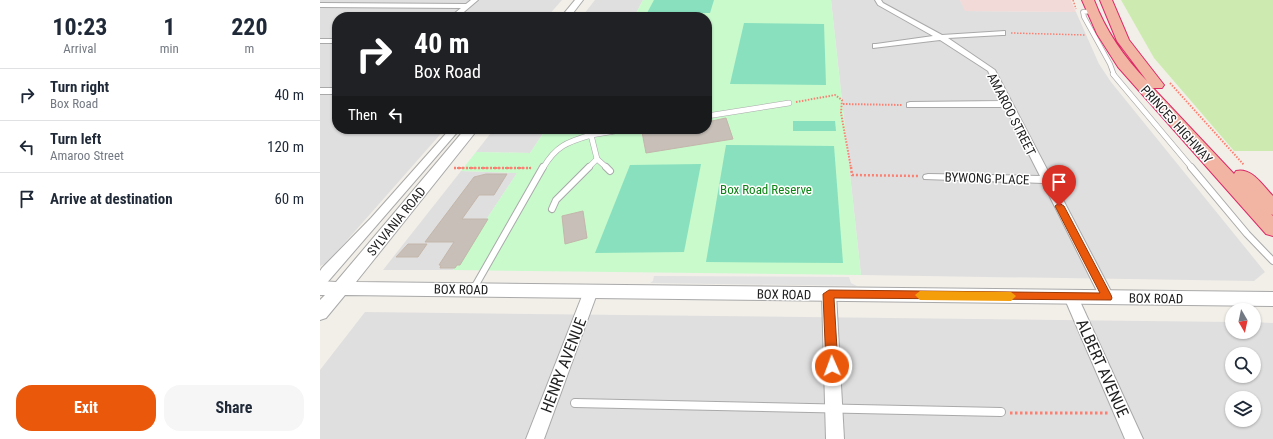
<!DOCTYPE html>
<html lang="en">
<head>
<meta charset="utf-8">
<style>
	:root { --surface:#fff; --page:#f6f6f7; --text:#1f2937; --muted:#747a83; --line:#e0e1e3; --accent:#ea580c }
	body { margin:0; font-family:"Roboto Condensed",sans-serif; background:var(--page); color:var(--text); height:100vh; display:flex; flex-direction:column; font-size:15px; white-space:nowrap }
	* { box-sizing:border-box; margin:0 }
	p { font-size:13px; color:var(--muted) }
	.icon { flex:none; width:22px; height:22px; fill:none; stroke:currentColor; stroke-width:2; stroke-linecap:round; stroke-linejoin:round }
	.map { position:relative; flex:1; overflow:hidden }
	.side { display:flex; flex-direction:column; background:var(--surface); width:320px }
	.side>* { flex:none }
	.guide { position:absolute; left:12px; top:12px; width:380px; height:122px; border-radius:16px; box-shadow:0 1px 3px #0004; background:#202124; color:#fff; overflow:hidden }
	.needle { width:26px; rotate:171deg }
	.tools { position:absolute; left:905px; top:303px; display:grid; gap:8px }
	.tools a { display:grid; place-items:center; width:36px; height:36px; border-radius:50%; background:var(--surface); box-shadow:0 1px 3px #0004; font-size:20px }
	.pin { position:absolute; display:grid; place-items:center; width:34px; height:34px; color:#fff; margin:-41px -17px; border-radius:50% 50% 50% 0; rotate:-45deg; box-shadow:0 0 4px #0007 }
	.pin .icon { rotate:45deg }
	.me { position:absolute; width:44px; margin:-22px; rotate:358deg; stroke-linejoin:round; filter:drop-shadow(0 0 3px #0008) }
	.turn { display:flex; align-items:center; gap:14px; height:84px; padding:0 16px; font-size:18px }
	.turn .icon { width:52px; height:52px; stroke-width:2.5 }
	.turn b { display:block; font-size:28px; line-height:34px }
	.then { display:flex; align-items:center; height:38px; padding:0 16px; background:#0003; gap:8px; font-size:15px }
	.eta { display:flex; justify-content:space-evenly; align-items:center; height:68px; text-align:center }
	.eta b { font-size:24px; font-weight:700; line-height:28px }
	.action { display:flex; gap:8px; margin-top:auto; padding:8px 16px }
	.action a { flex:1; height:46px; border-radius:16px; background:var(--accent); color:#fff; font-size:16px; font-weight:700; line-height:46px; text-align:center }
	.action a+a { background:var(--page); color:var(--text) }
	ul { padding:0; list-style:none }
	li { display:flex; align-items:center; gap:12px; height:52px; padding:0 16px; border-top:1px solid var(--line) }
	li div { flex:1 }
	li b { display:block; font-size:15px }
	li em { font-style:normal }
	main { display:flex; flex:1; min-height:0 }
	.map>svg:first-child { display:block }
	.residential { fill:#e0dfdf; fill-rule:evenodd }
	.commercial { fill:#f2dad9 }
	.grass { fill:#cdebb0 }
	.park { fill:#c8facc }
	.pitch { fill:#88e0be }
	.parking { fill:#e2e2e2 }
	.building { fill:#c7bfb8; stroke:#c4b6ab }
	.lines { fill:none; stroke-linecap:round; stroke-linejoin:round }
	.service-far3-casing { stroke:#a9a9a9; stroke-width:5.5 }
	.service-far2-casing { stroke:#a9a9a9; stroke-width:6 }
	.service-far1-casing { stroke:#a9a9a9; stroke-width:8 }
	.service-casing { stroke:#a9a9a9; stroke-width:10 }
	.minor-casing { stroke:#a9a9a9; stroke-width:2 }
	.tertiary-casing { stroke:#a9a9a9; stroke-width:2 }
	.trunk-casing { stroke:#dc2a67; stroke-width:2 }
	.path-far3 { stroke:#fa8072; stroke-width:1.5; stroke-dasharray:1.5 1.5; stroke-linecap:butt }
	.path-far2 { stroke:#fa8072; stroke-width:2; stroke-dasharray:1.5 1.5; stroke-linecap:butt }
	.path-far1 { stroke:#fa8072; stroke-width:2.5; stroke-dasharray:2 2; stroke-linecap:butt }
	.path { stroke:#fa8072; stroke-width:3; stroke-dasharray:2.5 2.5; stroke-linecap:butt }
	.service-far3 { stroke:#fff; stroke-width:4 }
	.service-far2 { stroke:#fff; stroke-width:5 }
	.service-far1 { stroke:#fff; stroke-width:6 }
	.service { stroke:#fff; stroke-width:8 }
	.minor { fill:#fff; fill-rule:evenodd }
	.tertiary { fill:#fff; fill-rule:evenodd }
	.trunk { fill:#f2b4a3; fill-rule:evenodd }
	.route { fill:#ea580c; stroke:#983908 }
	.slow { fill:#f59e0b }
	.labels { text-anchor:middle; stroke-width:3; stroke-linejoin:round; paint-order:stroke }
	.street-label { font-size:13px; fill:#222; stroke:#fff }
	.park-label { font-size:13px; fill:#0c8416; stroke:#fff }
	.near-street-label { font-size:16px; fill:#222; stroke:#fff }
</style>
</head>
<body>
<main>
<section class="side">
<div class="eta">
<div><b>10:23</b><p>Arrival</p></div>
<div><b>1</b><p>min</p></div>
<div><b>220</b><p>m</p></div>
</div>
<ul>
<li><svg class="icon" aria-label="right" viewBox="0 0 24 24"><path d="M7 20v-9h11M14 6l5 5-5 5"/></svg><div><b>Turn right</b><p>Box Road</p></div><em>40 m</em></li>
<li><svg class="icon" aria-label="left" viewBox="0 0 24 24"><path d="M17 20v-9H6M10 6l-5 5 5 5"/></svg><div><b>Turn left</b><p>Amaroo Street</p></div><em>120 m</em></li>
<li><svg class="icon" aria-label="arrive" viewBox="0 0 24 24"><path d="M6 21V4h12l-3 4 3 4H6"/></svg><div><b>Arrive at destination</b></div><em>60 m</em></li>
</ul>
<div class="action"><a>Exit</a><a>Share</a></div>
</section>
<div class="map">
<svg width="953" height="439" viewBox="0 0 953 439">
	<rect width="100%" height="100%" fill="#f2efe9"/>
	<g class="residential">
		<polygon points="0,0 242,0 227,17 17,17 17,129 125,129 7,263 0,266"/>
		<polygon points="275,0 323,0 315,15 264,14"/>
		<polygon points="511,0 640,0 646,11 756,12 779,64 791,82 945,272 934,281 541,275"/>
		<polygon points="174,129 226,129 210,153 156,152"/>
		<polygon points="141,171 197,173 133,270 63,270"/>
		<path d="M45,312l867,10v10h22v-10l19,1v116h-953v-69zM912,354h22v22h-22zM912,398h22v22h-22z"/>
	</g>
	<polygon class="commercial" points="640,0 751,0 756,12 645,11"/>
	<polygon class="grass" points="801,0 953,0 953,151 914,151 834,58"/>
	<polygon class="park" points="323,0 511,0 541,275 133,270 197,173 141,171 156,152 210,153 226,129 387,129 387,17 262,17 264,14 315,15"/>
	<g class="pitch">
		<polygon points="334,0 394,0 390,13 327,13"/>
		<polygon points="424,23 504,24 506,85 410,84"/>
		<polygon points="473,121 515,121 516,131 473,131"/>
		<polygon points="406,145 514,146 523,263 386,262"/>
		<polygon points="381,164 364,252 275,253 310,165"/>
	</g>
	<polygon class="parking" points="334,276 529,277 531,283 537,286 330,283 333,281"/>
	<g class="building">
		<polygon points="406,118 413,139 326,153 322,132 343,129 387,129 387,122"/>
		<polygon points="166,174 187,174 174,195 159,195 142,219 168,219 140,265 137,265 135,268 120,268 121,265 119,265 134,242 105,242 154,177"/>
		<polygon points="263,211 267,238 245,244 242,216"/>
		<polygon points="88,244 107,244 98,257 76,257"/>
	</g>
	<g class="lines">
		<defs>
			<polyline id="service-far3" points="772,11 763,12 764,17 790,64 794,75"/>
			<g id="service-far2">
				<polyline points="793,74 872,168"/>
				<polyline points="387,116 469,103"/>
				<polyline points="271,135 307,129"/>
				<path d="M223,168c13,-22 24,-26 48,-33l6,24 10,9"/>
				<polyline points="268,168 277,159"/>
			</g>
			<g id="service-far1">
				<polyline points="286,167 290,171"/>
				<polyline points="871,167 927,234 953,261"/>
				<polyline points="232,209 236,200 269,167"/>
				<polyline points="154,288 223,167"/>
			</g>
			<g id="service">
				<polyline points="153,289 154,287"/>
				<polyline points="255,403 681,412"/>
			</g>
			<g id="minor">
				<polygon points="151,0 158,0 138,17 130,17 141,8 0,7 0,3 146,4"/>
				<polygon points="555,0 561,0 563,3 622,35 685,31 685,35 682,35 628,38 675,70 794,297 792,301 787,302 782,301 723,183 604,179 603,177 604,175 608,174 720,176 685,107 587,107 587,103 590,102 682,101 668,71 620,40 553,48 553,44 556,44 613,36 558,5"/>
				<rect x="0" y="39" width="17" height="4"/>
				<rect x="0" y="88" width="17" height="6"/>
				<polygon points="130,129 140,129 5,285 0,286 0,271 2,268 51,218"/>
				<polygon points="271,286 276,287 278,291 224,439 206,439 264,291 266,287"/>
				<polygon points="509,289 514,290 516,294 524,439 506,439 502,294 504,290"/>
				<polygon points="751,292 756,293 758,297 823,439 805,439 744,297 746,293"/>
			</g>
			<g id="tertiary">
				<polygon points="255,0 263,0 250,17 241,17"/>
				<polygon points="145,129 158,129 36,282 953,292 953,306 25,295 6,318 0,320 0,300 5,295 0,295 0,281 16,282"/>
			</g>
			<path id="trunk" d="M762,0h12c12,32 30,57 53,81l-30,-40 -17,-41h12l17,40 35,45 -2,3h-9l81,86 2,-3c16,-4 27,15 37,25v19l-2,-1 2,2v20l-7,-2 -148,-167 -21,-33z"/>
		</defs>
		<use href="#service-far3" class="service-far3-casing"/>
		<use href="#service-far2" class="service-far2-casing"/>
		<use href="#service-far1" class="service-far1-casing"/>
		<use href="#service" class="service-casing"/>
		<use href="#minor" class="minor-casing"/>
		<use href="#tertiary" class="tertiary-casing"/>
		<use href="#trunk" class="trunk-casing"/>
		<g class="path-far3">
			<polyline points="753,0 756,9"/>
			<polyline points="691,33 766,35"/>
		</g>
		<g class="path-far2">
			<polyline points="850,83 924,165"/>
			<polyline points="476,102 515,95 522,100 521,113 531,168"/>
			<polyline points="523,104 582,105"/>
			<polyline points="134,168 211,168"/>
		</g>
		<g class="path-far1">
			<polyline points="531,167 532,175 598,176"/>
			<polyline points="134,168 211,168"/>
		</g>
		<polyline class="path" points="690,413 789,413"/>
		<use href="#service-far3" class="service-far3"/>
		<use href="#service-far2" class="service-far2"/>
		<use href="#service-far1" class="service-far1"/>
		<use href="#service" class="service"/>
		<use href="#minor" class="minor"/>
		<use href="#tertiary" class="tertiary"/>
		<use href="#trunk" class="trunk"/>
	</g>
	<polygon class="route" points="739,203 744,206 791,295 792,298 791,300 514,298 518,366 516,370 512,371 508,370 506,366 503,294 509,290 780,293 735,206"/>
	<polygon class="slow" points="600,291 691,292 696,296 691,301 600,300 595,295"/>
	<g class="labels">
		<g class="street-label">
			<text transform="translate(692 114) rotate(63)" y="5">AMAROO STREET</text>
			<text transform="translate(857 124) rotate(48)" y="5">PRINCES HIGHWAY</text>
			<text transform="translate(667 178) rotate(2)" y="5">BYWONG PLACE</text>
			<text transform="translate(76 221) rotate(-51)" y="5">SYLVANIA ROAD</text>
			<text transform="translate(141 289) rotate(1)" y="5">BOX ROAD</text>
			<text transform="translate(464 294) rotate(1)" y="5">BOX ROAD</text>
			<text transform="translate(836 298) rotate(1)" y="5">BOX ROAD</text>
		</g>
		<g class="park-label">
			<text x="446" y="194">Box Road Reserve</text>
		</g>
		<g class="near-street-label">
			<text transform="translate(243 365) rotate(-69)" y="6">HENRY AVENUE</text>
			<text transform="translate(783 368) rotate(66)" y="6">ALBERT AVENUE</text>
		</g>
	</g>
</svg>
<div class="tools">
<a><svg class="needle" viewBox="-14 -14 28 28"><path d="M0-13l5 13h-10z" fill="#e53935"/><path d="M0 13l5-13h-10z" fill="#747a83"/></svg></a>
<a><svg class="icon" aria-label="search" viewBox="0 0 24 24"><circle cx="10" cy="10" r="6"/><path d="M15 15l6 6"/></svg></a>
<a><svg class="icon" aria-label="layers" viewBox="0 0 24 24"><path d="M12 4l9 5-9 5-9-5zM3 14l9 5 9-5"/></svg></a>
</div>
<div class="pin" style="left:739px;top:206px;background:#d93025"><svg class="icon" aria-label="arrive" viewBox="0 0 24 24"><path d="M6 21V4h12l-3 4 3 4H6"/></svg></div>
<svg class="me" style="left:512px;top:366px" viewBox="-20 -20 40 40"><circle r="17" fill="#ea580c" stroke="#fff" stroke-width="3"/><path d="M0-11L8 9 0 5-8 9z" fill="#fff"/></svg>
<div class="guide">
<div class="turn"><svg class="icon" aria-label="right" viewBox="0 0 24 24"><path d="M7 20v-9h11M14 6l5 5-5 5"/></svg><div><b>40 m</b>Box Road</div></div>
<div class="then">Then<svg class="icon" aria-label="left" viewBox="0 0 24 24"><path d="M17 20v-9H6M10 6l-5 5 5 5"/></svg></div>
</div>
</div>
</main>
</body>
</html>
